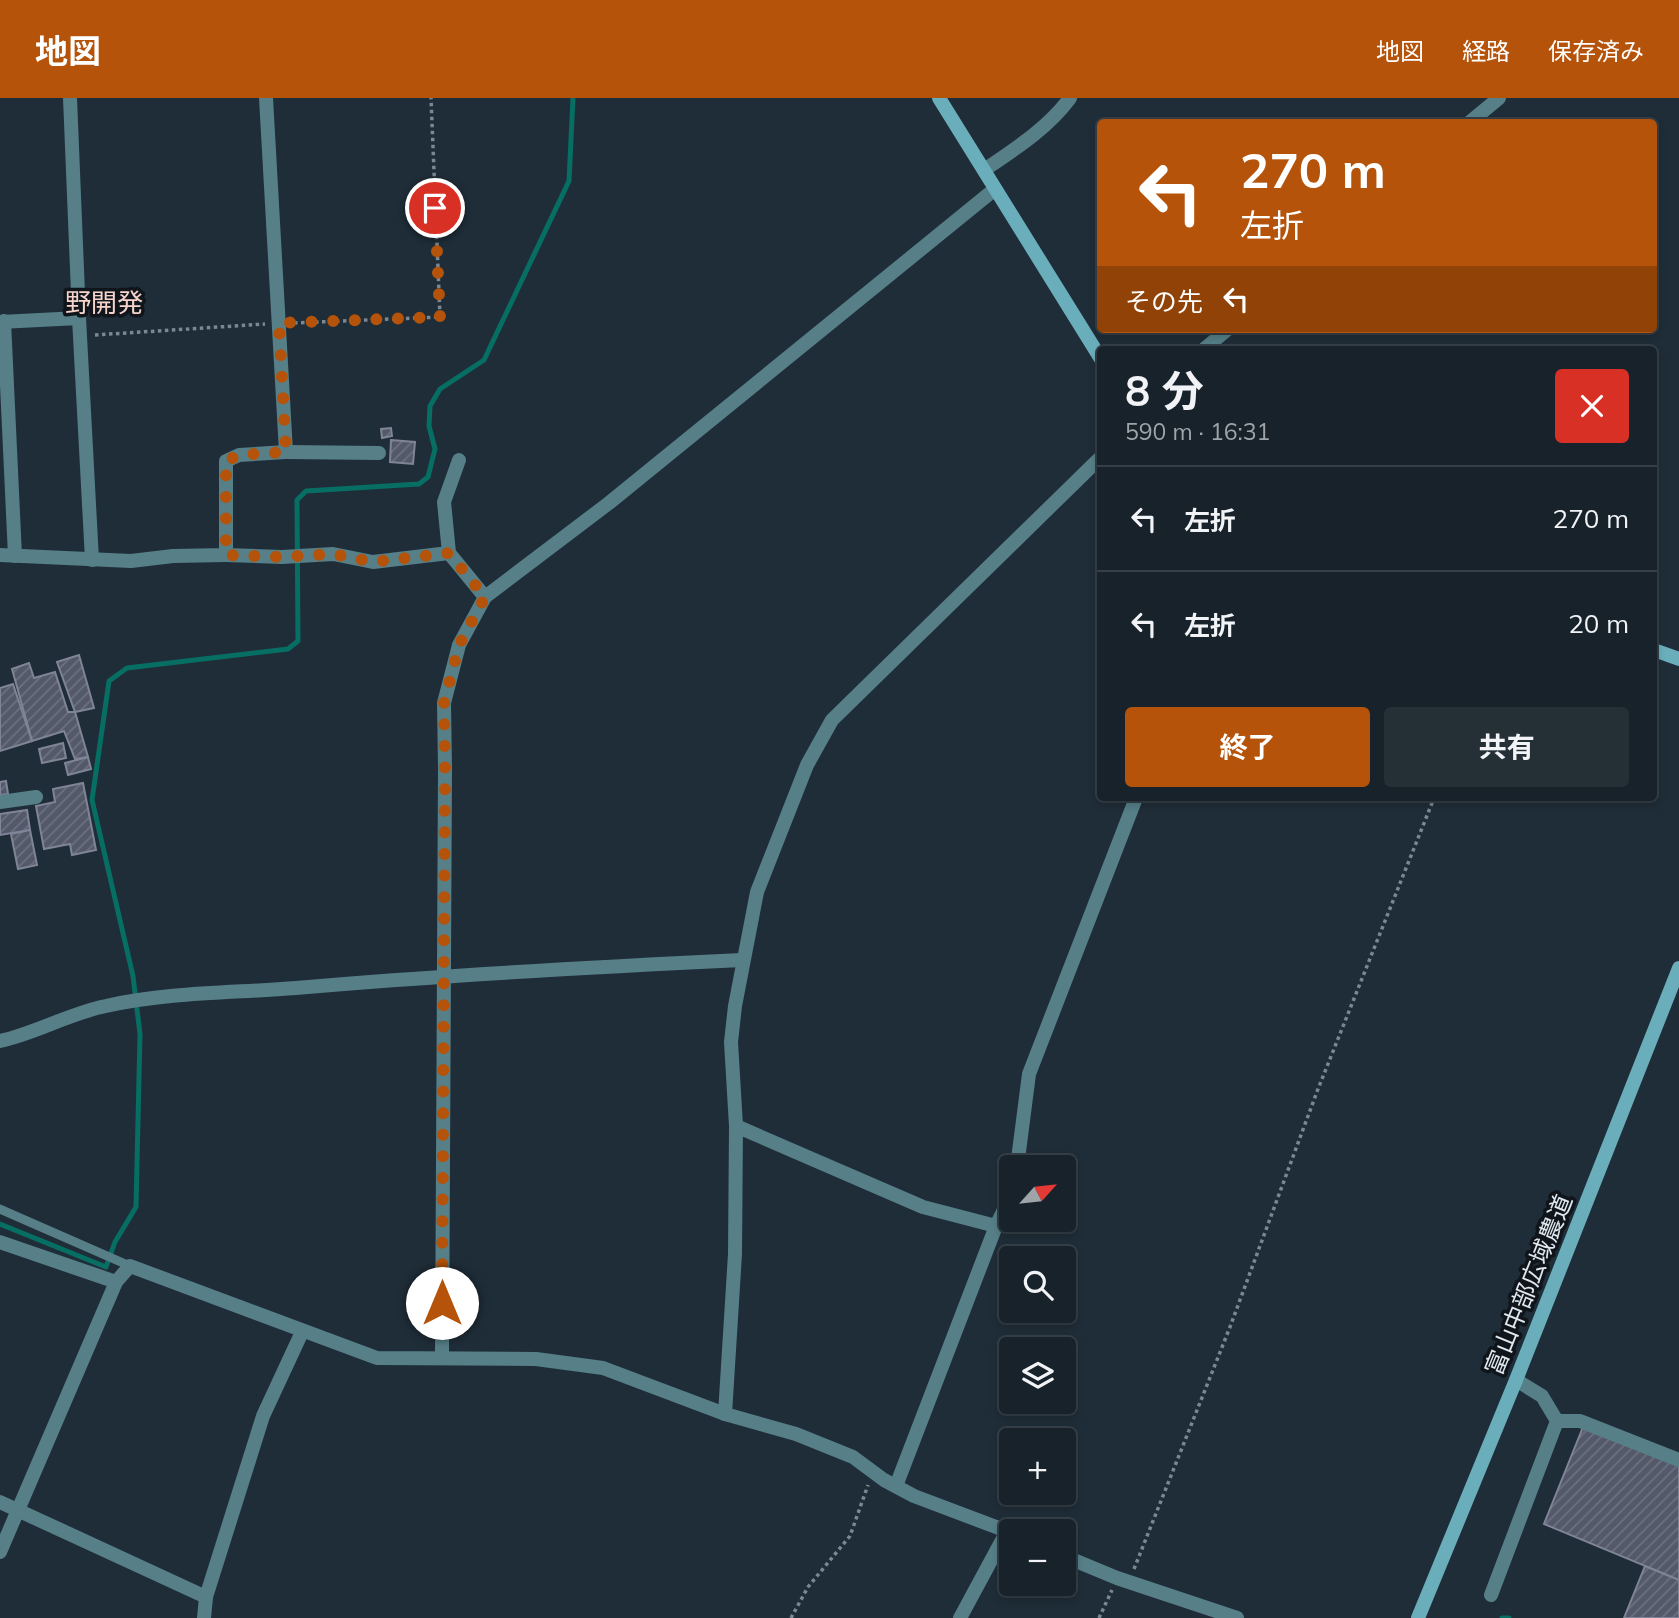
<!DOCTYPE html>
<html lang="ja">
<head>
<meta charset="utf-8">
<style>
	:root { --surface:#17222a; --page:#242f36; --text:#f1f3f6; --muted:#9ea4a8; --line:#363f47; --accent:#b45309 }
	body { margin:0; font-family:Mulish,"Noto Sans JP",sans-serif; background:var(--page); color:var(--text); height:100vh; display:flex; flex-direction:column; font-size:26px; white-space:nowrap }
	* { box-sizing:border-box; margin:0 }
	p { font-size:23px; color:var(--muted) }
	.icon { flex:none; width:38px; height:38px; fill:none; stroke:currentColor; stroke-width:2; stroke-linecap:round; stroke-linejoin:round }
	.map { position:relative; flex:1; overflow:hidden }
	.sheet { position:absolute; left:1097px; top:248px; width:560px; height:455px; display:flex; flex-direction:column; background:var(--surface); border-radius:7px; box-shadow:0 4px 10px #0003,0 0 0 2px var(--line) }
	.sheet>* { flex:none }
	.banner { position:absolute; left:1097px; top:21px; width:560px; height:214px; border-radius:7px; box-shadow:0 4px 10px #0003,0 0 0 2px var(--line); background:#b45309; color:#fff; overflow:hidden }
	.needle { width:46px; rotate:63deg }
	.fabs { position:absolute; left:999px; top:1057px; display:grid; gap:14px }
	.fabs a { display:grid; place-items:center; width:77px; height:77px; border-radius:7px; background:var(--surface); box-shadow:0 4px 10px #0003,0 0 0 2px var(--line); font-size:35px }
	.pin { position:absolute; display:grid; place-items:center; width:60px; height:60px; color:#fff; margin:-30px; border:4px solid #fff; border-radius:50%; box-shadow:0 2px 7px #0007 }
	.me { position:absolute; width:77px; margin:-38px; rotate:0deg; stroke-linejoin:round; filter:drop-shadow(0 0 5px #0008) }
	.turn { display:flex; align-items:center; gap:24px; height:147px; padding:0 28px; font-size:32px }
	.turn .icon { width:91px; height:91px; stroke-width:2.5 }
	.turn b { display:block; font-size:49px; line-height:60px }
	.then { display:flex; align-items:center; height:66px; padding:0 28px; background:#0003; gap:14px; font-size:26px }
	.round { display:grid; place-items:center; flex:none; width:74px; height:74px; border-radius:7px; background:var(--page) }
	.headline { display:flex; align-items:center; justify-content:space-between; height:119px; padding:0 28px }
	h1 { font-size:42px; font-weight:700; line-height:52px }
	.primary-button { display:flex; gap:14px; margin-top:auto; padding:14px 28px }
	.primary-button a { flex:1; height:80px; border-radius:7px; background:var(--accent); color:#fff; font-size:28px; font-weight:700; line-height:80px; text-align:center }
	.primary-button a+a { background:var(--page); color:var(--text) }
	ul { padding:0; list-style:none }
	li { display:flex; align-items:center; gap:21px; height:105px; padding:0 28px; border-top:2px solid var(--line) }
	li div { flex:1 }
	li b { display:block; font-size:26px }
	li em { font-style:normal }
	header { display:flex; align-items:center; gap:42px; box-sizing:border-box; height:98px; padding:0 35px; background:var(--accent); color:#fff }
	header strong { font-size:33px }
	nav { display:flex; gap:38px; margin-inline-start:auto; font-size:24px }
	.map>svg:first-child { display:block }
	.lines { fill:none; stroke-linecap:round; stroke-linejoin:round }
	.stream { stroke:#076e63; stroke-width:5 }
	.building { fill:url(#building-hatch); stroke:#7f8496; stroke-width:2 }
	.path { stroke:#7c8891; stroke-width:3.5; stroke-dasharray:3.5 3.5; stroke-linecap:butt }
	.lane { stroke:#567f88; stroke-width:9 }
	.street { stroke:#567f88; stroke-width:14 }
	.secondary { stroke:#6aaebc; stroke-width:14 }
	.route { stroke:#b45309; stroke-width:12; stroke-dasharray:0 21.6 }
	.labels { text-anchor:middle; stroke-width:7; stroke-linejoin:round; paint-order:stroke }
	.street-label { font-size:24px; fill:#e0e9f0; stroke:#0f151a }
	.neighbourhood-label { font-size:26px; fill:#f6d4cc; stroke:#0f151a }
</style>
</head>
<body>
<header>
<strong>地図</strong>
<nav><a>地図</a><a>経路</a><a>保存済み</a></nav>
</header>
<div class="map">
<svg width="1679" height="1520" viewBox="0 0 1679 1520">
	<defs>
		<pattern id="building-hatch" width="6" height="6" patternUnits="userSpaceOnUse" patternTransform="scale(1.75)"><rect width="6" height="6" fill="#54596a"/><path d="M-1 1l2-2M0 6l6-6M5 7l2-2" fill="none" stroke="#6c7180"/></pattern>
	</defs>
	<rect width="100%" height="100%" fill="#1f2d38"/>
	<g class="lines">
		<g class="stream">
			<polyline points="0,1126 106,1169 115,1144 136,1109 140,936 133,878 92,702 109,583 127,570 288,551 298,543 297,402 306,393 419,386 428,379 435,351 429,328 430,308 440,291 484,262 569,83 573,0"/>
			<polyline points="1502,1520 1509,1520"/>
		</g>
	</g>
	<g class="building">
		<polygon points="391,330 392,338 382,340 381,331"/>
		<polygon points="391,342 415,344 413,366 390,364"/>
		<polygon points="79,557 94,610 75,614 57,564"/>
		<polygon points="29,565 34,580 55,574 68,614 75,614 88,659 75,661 64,633 32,643 12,571"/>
		<polygon points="13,586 32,643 0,653 0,590"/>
		<polygon points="63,645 66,660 42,665 39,651"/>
		<polygon points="88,659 91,671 68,677 65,665"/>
		<polygon points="6,683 8,696 0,697 0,684"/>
		<polygon points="83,685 96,752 72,757 70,746 44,751 36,708 55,704 53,691"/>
		<polygon points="27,712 30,732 0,737 0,716"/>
		<polygon points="30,732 37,767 18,771 11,736"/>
		<polygon points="1583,1329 1679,1368 1679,1482 1544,1426"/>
		<polygon points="1645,1468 1679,1482 1679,1520 1624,1520"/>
	</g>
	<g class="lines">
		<g class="path">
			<polyline points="294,225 440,219 431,0"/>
			<polyline points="95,237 265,226"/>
			<polyline points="1134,1471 1230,1229 1318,991 1434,700"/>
			<polyline points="791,1520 808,1489 850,1438 868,1387"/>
			<polyline points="1099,1520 1112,1492"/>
		</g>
		<polyline class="lane" points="0,1111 130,1168"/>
		<g class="street">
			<polyline points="70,0 79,220"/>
			<polyline points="1470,24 1499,0"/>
			<path d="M984,72c31,-21 64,-42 86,-72"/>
			<polyline points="4,223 15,458"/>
			<polyline points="0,224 79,220 92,462"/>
			<polyline points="1203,252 1228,231"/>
			<polyline points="286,354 379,355"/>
			<polyline points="459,362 444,404 449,455 485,499"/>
			<polyline points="0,457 131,463 173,458 226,457 226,363 239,357 286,354 266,0"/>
			<polyline points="226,457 282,459 333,456 373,464 449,455"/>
			<polyline points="0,704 36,699"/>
			<path d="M0,943c36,-8 70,-28 106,-35 62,-14 127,-13 190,-18 149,-13 297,-21 446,-28"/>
			<polyline points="736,1028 923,1109 996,1128 1012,1095"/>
			<polyline points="1017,1069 1029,976 1136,700"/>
			<polyline points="0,1144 116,1184 130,1168 377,1260 536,1261 603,1270 725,1316 796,1336 853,1359 884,1382 914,1398 1012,1435"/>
			<polyline points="442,1260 445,670 444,605 459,547 485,499 609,405 995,91"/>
			<polyline points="725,1316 735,1156 736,1028 731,944 735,908 757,794 807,667 832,622 1101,359"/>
			<polyline points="1557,1323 1580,1323 1679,1362"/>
			<polyline points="896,1388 996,1128"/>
			<polyline points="0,1404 206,1499"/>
			<polyline points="0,1454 116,1184"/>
			<polyline points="1064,1458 1117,1480 1237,1520"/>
			<polyline points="1491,1497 1557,1323 1542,1298 1516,1282"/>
			<polyline points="204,1520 206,1499 263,1318 302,1234"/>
			<polyline points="960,1520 1007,1433"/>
		</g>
		<g class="secondary">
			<polyline points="939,0 1101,261"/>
			<polyline points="1654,552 1679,561"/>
			<polyline points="1418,1520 1516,1282 1679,870"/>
		</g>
	</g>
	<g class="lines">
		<polyline class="route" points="435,110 440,219 279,225 286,354 239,357 226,363 226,457 282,459 333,456 373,464 449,455 485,499 459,547 444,605 445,670 442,1205"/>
	</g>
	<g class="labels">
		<g class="street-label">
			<text transform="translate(1529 1187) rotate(-68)" y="8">富山中部広域農道</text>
		</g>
		<g class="neighbourhood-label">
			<text x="104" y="214">野開発</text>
		</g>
	</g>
</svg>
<div class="fabs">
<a><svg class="needle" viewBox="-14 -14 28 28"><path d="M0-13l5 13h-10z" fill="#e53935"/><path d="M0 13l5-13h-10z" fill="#9ea4a8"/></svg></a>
<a><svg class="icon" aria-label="search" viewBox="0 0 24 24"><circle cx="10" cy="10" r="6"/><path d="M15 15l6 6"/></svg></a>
<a><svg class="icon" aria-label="layers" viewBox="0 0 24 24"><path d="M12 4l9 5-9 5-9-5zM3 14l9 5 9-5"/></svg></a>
<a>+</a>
<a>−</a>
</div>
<div class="pin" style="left:435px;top:110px;background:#d93025"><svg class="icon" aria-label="arrive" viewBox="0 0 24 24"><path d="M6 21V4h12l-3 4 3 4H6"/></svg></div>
<svg class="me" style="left:442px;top:1205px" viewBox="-20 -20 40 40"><circle r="19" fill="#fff"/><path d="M0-13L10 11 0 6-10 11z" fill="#b45309"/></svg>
<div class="banner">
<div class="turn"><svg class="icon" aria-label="left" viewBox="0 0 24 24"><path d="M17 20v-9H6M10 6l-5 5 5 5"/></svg><div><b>270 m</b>左折</div></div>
<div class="then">その先<svg class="icon" aria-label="left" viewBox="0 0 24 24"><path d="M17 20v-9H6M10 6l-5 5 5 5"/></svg></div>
</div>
<section class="sheet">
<div class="headline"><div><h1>8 分</h1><p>590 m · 16:31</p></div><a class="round" style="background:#d93025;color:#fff"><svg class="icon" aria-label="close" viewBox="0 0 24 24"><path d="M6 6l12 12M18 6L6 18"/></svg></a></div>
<ul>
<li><svg class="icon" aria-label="left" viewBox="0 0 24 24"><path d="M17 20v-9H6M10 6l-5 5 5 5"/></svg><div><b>左折</b></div><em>270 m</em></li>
<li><svg class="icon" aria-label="left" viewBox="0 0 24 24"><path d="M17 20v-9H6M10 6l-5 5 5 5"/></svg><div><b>左折</b></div><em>20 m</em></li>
</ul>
<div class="primary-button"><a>終了</a><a>共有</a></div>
</section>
</div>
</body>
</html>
